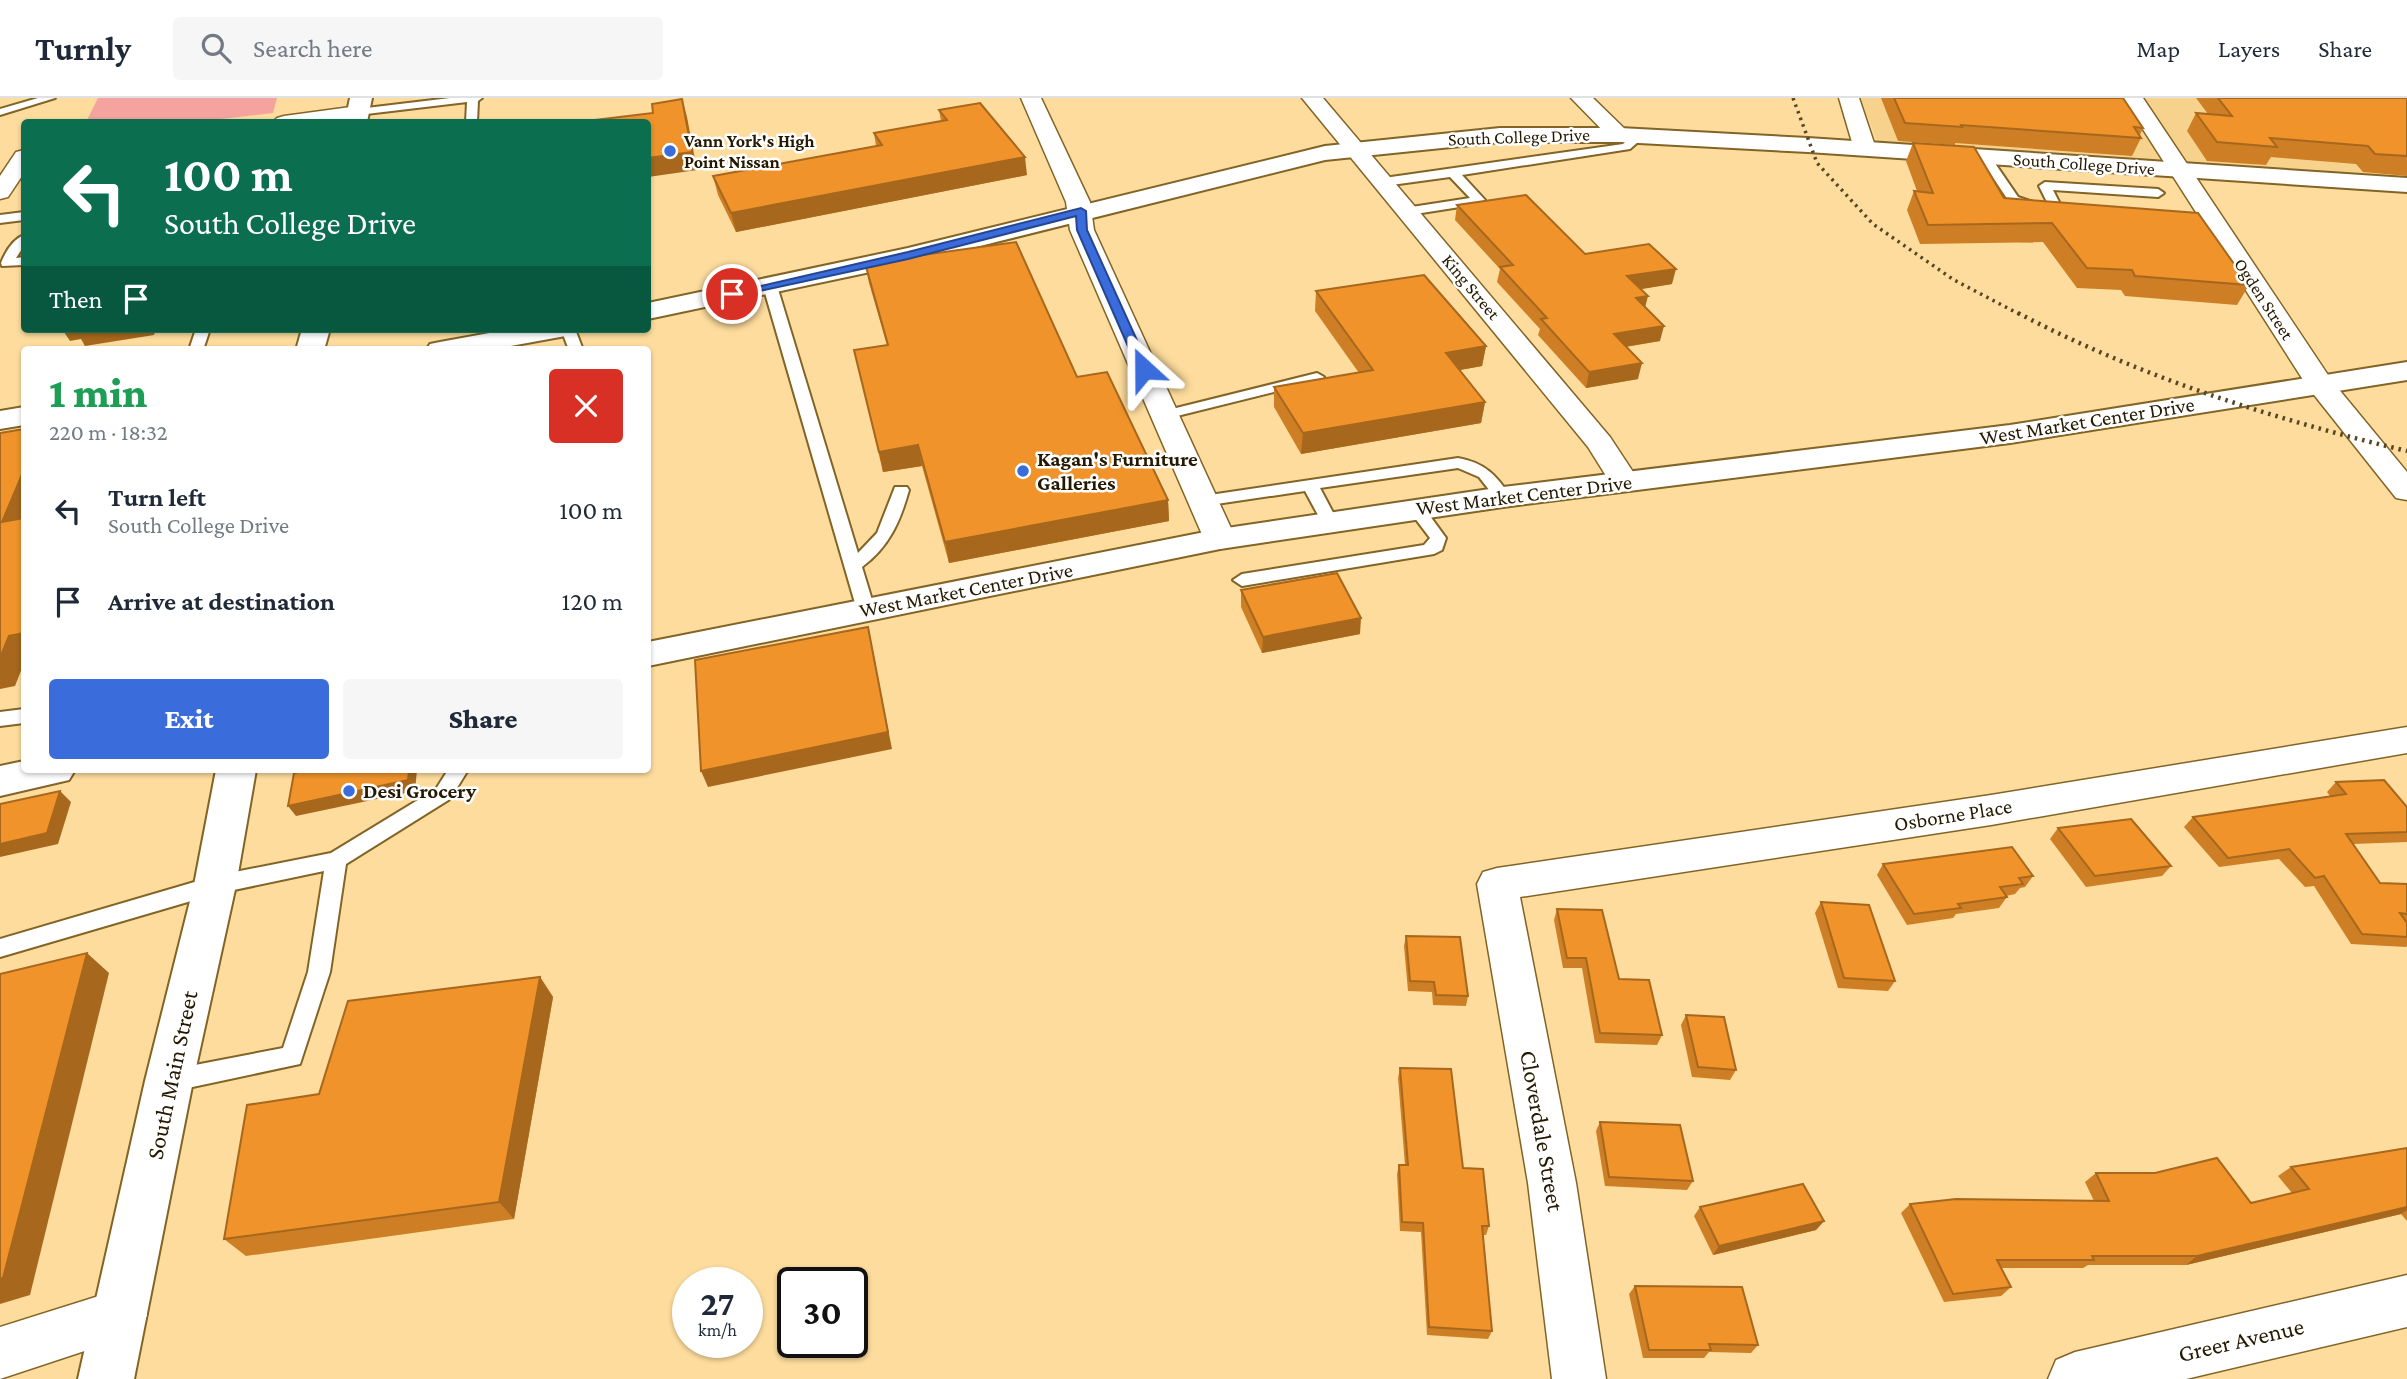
<!DOCTYPE html>
<html lang="en">
<head>
<meta charset="utf-8">
<style>
	:root { --surface:#fff; --page:#f6f6f7; --text:#1f2937; --muted:#747a83; --line:#e0e1e3; --accent:#3a6cdc }
	body { margin:0; font-family:"Crimson Pro",serif; background:var(--page); color:var(--text); height:100vh; display:flex; flex-direction:column; font-size:26px; white-space:nowrap }
	* { box-sizing:border-box; margin:0 }
	p { font-size:23px; color:var(--muted) }
	.icon { flex:none; width:38px; height:38px; fill:none; stroke:currentColor; stroke-width:2; stroke-linecap:round; stroke-linejoin:round }
	.map { position:relative; flex:1; overflow:hidden }
	.drawer { position:absolute; left:21px; top:248px; width:630px; height:427px; display:flex; flex-direction:column; background:var(--surface); border-radius:7px; box-shadow:0 2px 5px #0004 }
	.drawer>* { flex:none }
	.banner { position:absolute; left:21px; top:21px; width:630px; height:214px; border-radius:7px; box-shadow:0 2px 5px #0004; background:#0b6e4f; color:#fff; overflow:hidden }
	.speed { position:absolute; left:672px; top:1169px; display:flex; gap:14px; font-size:35px; font-weight:700; text-align:center }
	.speed>* { display:grid; place-content:center; width:91px; height:91px; border-radius:50%; background:var(--surface); box-shadow:0 2px 5px #0004; line-height:1 }
	.speed small { font-size:18px; font-weight:400 }
	.speed .limit { border:4px solid #111; border-radius:10px; background:#fff; color:#111 }
	.pin { position:absolute; display:grid; place-items:center; width:60px; height:60px; color:#fff; margin:-30px; border:4px solid #fff; border-radius:50%; box-shadow:0 2px 7px #0007 }
	.me { position:absolute; width:77px; margin:-38px; rotate:336deg; stroke-linejoin:round; filter:drop-shadow(0 0 5px #0008) }
	.turn { display:flex; align-items:center; gap:24px; height:147px; padding:0 28px; font-size:32px }
	.turn .icon { width:91px; height:91px; stroke-width:2.5 }
	.turn b { display:block; font-size:49px; line-height:60px }
	.then { display:flex; align-items:center; height:66px; padding:0 28px; background:#0003; gap:14px; font-size:26px }
	.round { display:grid; place-items:center; flex:none; width:74px; height:74px; border-radius:7px; background:var(--page) }
	.head { display:flex; align-items:center; justify-content:space-between; height:119px; padding:0 28px }
	h1 { font-size:42px; font-weight:800; line-height:52px; color:#1e9e55 }
	.primary-button { display:flex; gap:14px; margin-top:auto; padding:14px 28px }
	.primary-button a { flex:1; height:80px; border-radius:7px; background:var(--accent); color:#fff; font-size:28px; font-weight:800; line-height:80px; text-align:center }
	.primary-button a+a { background:var(--page); color:var(--text) }
	ul { padding:0; list-style:none }
	li { display:flex; align-items:center; gap:21px; height:91px; padding:0 28px }
	li div { flex:1 }
	li b { display:block; font-size:26px }
	li em { font-style:normal }
	header { display:flex; align-items:center; gap:42px; box-sizing:border-box; height:98px; padding:0 35px; background:var(--surface); border-bottom:2px solid var(--line) }
	header strong { font-size:33px }
	nav { display:flex; gap:38px; margin-inline-start:auto; font-size:24px }
	.search { width:490px; height:63px; background:var(--page); display:flex; align-items:center; gap:18px; box-sizing:border-box; padding:0 24px; border-radius:7px; color:var(--muted); font-size:26px }
	.map>svg:first-child { display:block }
	.built { fill:#f7d28c }
	.green { fill:#f4a39e }
	.lines { fill:none; stroke-linecap:round; stroke-linejoin:round }
	.service-casing { stroke:#826426; stroke-width:4 }
	.minor-casing { stroke:#826426; stroke-width:3 }
	.secondary-casing { stroke:#826426; stroke-width:4 }
	.primary-casing { stroke:#826426; stroke-width:4 }
	.service { fill:#fff; fill-rule:evenodd }
	.minor { fill:#fff; fill-rule:evenodd }
	.secondary { fill:#fff; fill-rule:evenodd }
	.primary { fill:#fff; fill-rule:evenodd }
	.rail-far1 { stroke:#564625; stroke-width:3.5; stroke-dasharray:2.5 4.5; stroke-linecap:butt }
	.rail { stroke:#564625; stroke-width:4.5; stroke-dasharray:2.5 5; stroke-linecap:butt }
	.wall { fill:#ce7e24 }
	.shaded-wall { fill:#a7671d }
	.building { fill:#ef932a; stroke:#a7671d; stroke-width:2 }
	.route { fill:#3a6cdc; stroke:#26468f; stroke-width:2 }
	.poi-dot { fill:#3a6cdc; stroke:#fff; stroke-width:2.5 }
	.labels { text-anchor:middle; stroke-width:5; stroke-linejoin:round; paint-order:stroke }
	.far-street-label { font-size:18px; fill:#251901; stroke:#fff }
	.far-poi-label { font-size:18px; font-weight:bold; fill:#251901; stroke:#fff; text-anchor:start }
	.street-label { font-size:21px; fill:#251901; stroke:#fff }
	.poi-label { font-size:21px; font-weight:bold; fill:#251901; stroke:#fff; text-anchor:start }
	.near-street-label { font-size:24px; fill:#251901; stroke:#fff }
</style>
</head>
<body>
<header>
<strong>Turnly</strong>
<div class="search"><svg class="icon" aria-label="search" viewBox="0 0 24 24"><circle cx="10" cy="10" r="6"/><path d="M15 15l6 6"/></svg>Search here</div>
<nav><a>Map</a><a>Layers</a><a>Share</a></nav>
</header>
<div class="map">
<svg width="2407" height="1281" viewBox="0 0 2407 1281">
	<rect width="100%" height="100%" fill="#fddc9d"/>
	<polygon class="built" points="1860,0 2407,1 2407,82 1878,45"/>
	<polygon class="green" points="98,0 277,0 273,15 195,24 86,24"/>
	<g class="lines">
		<defs>
			<g id="service">
				<polygon points="38,0 55,0 0,17 0,11"/>
				<polygon points="450,0 482,0 478,3 477,24 466,24 467,4 358,17 353,14 358,11"/>
				<polygon points="1631,35 1635,36 1638,44 1630,51 1462,77 1485,102 1479,106 1409,117 1405,116 1405,110 1470,100 1450,79 1384,88 1378,84 1384,80 1623,46 1626,43 1627,36"/>
				<polygon points="1982,58 1990,58 2018,99 2042,107 2042,113 2010,105 1980,60"/>
				<polygon points="2045,84 2158,91 2164,95 2158,99 2053,92 2063,112 2057,116 2051,112 2039,88"/>
				<polygon points="24,114 24,122 0,125 0,117"/>
				<path d="M24,137v11l-8,12 8,-1v8l-22,1 -1,-3c4,-10 12,-24 23,-28z"/>
				<path d="M770,184l7,4 81,267 19,-20 18,-46h12l2,3c-9,32 -20,57 -47,77l13,43 -3,4h-12l-3,-4 -94,-324z"/>
				<polygon points="196,231 210,231 203,252 189,252"/>
				<polygon points="561,231 575,231 583,252 569,252"/>
				<polygon points="1317,275 1324,279 1322,282 1165,321 1158,317 1160,314"/>
				<path d="M1458,360c27,5 38,17 53,39l-2,3h-12l-18,-23 -21,-9 -138,20 18,34 -8,5 -6,-1 -19,-35 -102,15 -8,-5 8,-5z"/>
				<polygon points="1416,406 1422,407 1446,440 1442,452 1434,456 1242,488 1233,482 1242,476 1424,447 1430,440 1408,411"/>
				<polygon points="24,611 24,625 0,628 0,614"/>
				<polygon points="448,672 468,672 450,701 346,766 330,874 300,966 169,994 161,991 157,983 161,975 169,972 283,950 308,874 324,773 215,796 0,859 0,841 215,778 331,755 436,691"/>
			</g>
			<g id="minor">
				<polygon points="1021,0 1041,0 1090,104 1094,132 1236,441 1231,448 1220,451 1209,448 1204,441 1070,132 1066,104"/>
				<polygon points="1302,0 1323,0 1610,339 1639,383 1635,389 1624,392 1613,389 1588,349"/>
				<polygon points="1571,0 1593,0 1631,37 1628,42 1612,42"/>
				<polygon points="1839,0 1859,0 1876,51 1873,56 1857,56 1854,51"/>
				<polygon points="2123,0 2143,0 2332,283 2407,374 2407,402 2396,400 2307,288"/>
				<polygon points="358,8 365,10 368,14 365,18 327,24 273,24 277,20 284,18"/>
				<polygon points="24,52 24,75 8,99 0,101 0,78 16,54"/>
				<polygon points="2407,629 2407,655 1991,727 1520,799 1576,1085 1606,1281 1552,1281 1528,1085 1477,786 1483,774 1497,770 1991,697"/>
				<polygon points="2407,1177 2407,1229 2186,1281 2048,1281 2056,1262 2075,1254"/>
				<polygon points="121,1191 139,1199 147,1217 139,1235 0,1281 0,1229"/>
			</g>
			<g id="secondary">
				<polygon points="1500,30 1620,30 1808,40 2407,80 2407,94 1808,54 1620,44 1500,44 1325,62 908,166 648,221 648,205 908,150 1325,48"/>
				<polygon points="512,231 574,231 570,237 560,239 488,252 426,252 430,246 440,244"/>
				<polygon points="2407,264 2407,282 2010,345 1503,409 1220,451 648,568 648,544 1220,431 1503,389 2010,327"/>
				<polygon points="24,309 24,327 0,331 0,313"/>
				<polygon points="24,663 24,672 75,672 69,682 0,698 0,668"/>
			</g>
			<g id="primary">
				<polygon points="350,0 372,0 367,24 345,24"/>
				<polygon points="302,231 330,231 324,252 296,252"/>
				<polygon points="216,672 256,672 236,787 193,983 134,1281 78,1281 145,983 194,787"/>
			</g>
		</defs>
		<use href="#service" class="service-casing"/>
		<use href="#minor" class="minor-casing"/>
		<use href="#secondary" class="secondary-casing"/>
		<use href="#primary" class="primary-casing"/>
		<use href="#service" class="service"/>
		<use href="#minor" class="minor"/>
		<use href="#secondary" class="secondary"/>
		<use href="#primary" class="primary"/>
		<polyline class="rail-far1" points="1793,0 1817,65 1873,126 1954,182 2021,217"/>
		<path class="rail" d="M2018,215c122,64 255,106 389,138"/>
	</g>
	<g class="wall">
		<polygon points="1881,0 2123,0 2143,30 2140,37 2141,40 2132,58 1955,45 1955,47 1898,43"/>
		<polygon points="2196,0 2407,0 2407,78 2363,74 2356,66 2271,59 2266,67 2207,63 2187,33 2196,15 2208,16"/>
		<polygon points="939,12 1027,77 736,134 718,97 713,78 876,48 874,35 941,23"/>
		<polygon points="1913,45 2004,100 2249,187 2237,207 2125,198 2121,192 2077,190 2043,144 1920,146 1907,112 1914,93 1917,93 1906,63"/>
		<polygon points="1457,107 1585,156 1672,186 1640,191 1645,209 1660,243 1626,249 1638,281 1586,290 1538,237 1540,231 1497,184 1500,171 1455,122"/>
		<polygon points="865,165 1077,279 1168,402 1169,423 949,465 922,368 883,374 854,252 887,247 869,185"/>
		<polygon points="1316,193 1486,248 1482,268 1460,272 1485,304 1481,325 1301,356 1274,309 1274,289 1359,275 1315,213"/>
		<polygon points="1241,492 1360,536 1262,555 1241,509"/>
		<polygon points="2336,684 2407,709 2407,744 2353,746 2380,785 2407,786 2407,848 2406,849 2351,846 2314,788 2305,789 2279,761 2219,769 2184,729 2193,719 2330,698 2327,694"/>
		<polygon points="2058,730 2171,768 2162,778 2086,789 2050,741"/>
		<polygon points="1883,766 2033,778 2025,789 2020,790 2015,796 2006,798 2007,799 1999,810 1956,816 1953,820 1907,827 1877,777"/>
		<polygon points="1821,804 1895,883 1888,893 1838,890 1815,815"/>
		<polygon points="1557,811 1619,881 1662,937 1657,947 1595,945 1582,870 1563,870 1554,822"/>
		<polygon points="1406,838 1468,898 1466,908 1433,907 1432,894 1408,893 1404,848"/>
		<polygon points="540,879 553,899 514,1121 246,1158 224,1141 319,996"/>
		<polygon points="1686,917 1736,972 1730,982 1692,979 1681,927"/>
		<polygon points="1400,970 1463,1070 1489,1128 1486,1137 1483,1137 1492,1233 1488,1241 1427,1237 1421,1134 1400,1133 1397,1076 1399,1067 1405,1067 1398,980"/>
		<polygon points="1600,1024 1693,1083 1687,1092 1605,1088 1596,1033"/>
		<polygon points="2407,1050 2407,1123 2401,1116 2186,1167 2088,1167 2083,1170 2001,1170 2011,1189 2001,1198 1944,1204 1901,1115 1910,1106 2094,1103 2085,1084 2096,1075 2251,1105 2292,1095 2278,1078 2291,1069"/>
		<polygon points="1700,1109 1824,1123 1816,1132 1713,1157 1694,1118"/>
		<polygon points="1635,1188 1758,1247 1751,1255 1709,1254 1704,1260 1643,1260 1629,1196"/>
	</g>
	<g class="shaded-wall">
		<polygon points="682,1 687,19 697,72 648,79 648,60"/>
		<polygon points="1025,59 1027,77 736,134 731,115"/>
		<polygon points="1676,171 1672,186 1624,194 1627,178"/>
		<polygon points="1648,198 1644,214 1636,200"/>
		<polygon points="1664,228 1660,243 1610,251 1614,236"/>
		<polygon points="62,231 156,231 154,237 85,248 81,241 70,243"/>
		<polygon points="1486,248 1482,268 1443,275 1446,255"/>
		<polygon points="1642,265 1638,281 1586,290 1589,274"/>
		<polygon points="1485,304 1481,325 1301,356 1303,335"/>
		<polygon points="918,347 922,368 883,374 879,354"/>
		<polygon points="24,372 24,430 2,424"/>
		<polygon points="1168,402 1169,423 949,465 945,444"/>
		<polygon points="1361,520 1360,536 1262,555 1263,539"/>
		<polygon points="868,529 892,651 708,689 701,673"/>
		<polygon points="24,535 24,565 15,588 0,591 0,560 9,538"/>
		<polygon points="409,672 417,672 415,693 296,718 288,708"/>
		<polygon points="60,693 71,704 58,746 0,759 0,746"/>
		<polygon points="87,855 109,875 30,1197 0,1206 0,1181"/>
		<polygon points="540,879 553,899 514,1121 499,1104"/>
		<polygon points="2407,1109 2407,1112 2401,1116 2186,1167 2197,1158"/>
		<polygon points="1824,1123 1816,1132 1713,1157 1719,1148"/>
	</g>
	<g class="building">
		<polygon points="1894,0 2123,0 2143,30 2134,29 2141,40 1961,27 1962,29 1905,25"/>
		<polygon points="2218,0 2407,0 2407,58 2375,56 2368,48 2270,40 2277,49 2217,44 2196,15 2232,18"/>
		<polygon points="682,1 692,54 648,60 648,24 578,24 653,15 652,6"/>
		<polygon points="980,5 1025,59 731,115 713,78 882,47 874,35 947,22 939,12"/>
		<polygon points="1913,45 1974,49 2004,100 2198,115 2249,187 2135,178 2132,172 2087,170 2052,125 1928,127 1914,93 1933,95"/>
		<polygon points="1526,97 1585,156 1649,146 1676,171 1627,178 1648,198 1636,200 1664,228 1614,236 1642,265 1589,274 1541,221 1547,220 1500,169 1513,167 1457,107"/>
		<polygon points="1016,144 1077,279 1107,274 1168,402 945,444 918,347 879,354 854,252 888,247 865,165"/>
		<polygon points="1424,177 1486,248 1446,255 1485,304 1303,335 1274,289 1373,272 1316,193"/>
		<polygon points="24,331 24,372 2,424 24,420 24,535 9,538 0,560 0,335"/>
		<polygon points="1337,475 1361,520 1263,539 1241,492"/>
		<polygon points="868,529 888,634 701,673 695,562"/>
		<polygon points="308,672 409,672 408,682 288,708 294,675"/>
		<polygon points="2384,682 2407,709 2407,734 2346,736 2380,785 2407,786 2407,816 2400,815 2407,825 2407,839 2362,836 2324,778 2315,780 2289,751 2228,760 2193,719 2346,696 2336,684"/>
		<polygon points="60,693 47,735 0,746 0,706"/>
		<polygon points="2131,721 2171,768 2095,778 2058,730"/>
		<polygon points="2012,749 2033,778 2019,780 2023,786 2000,789 2007,799 1958,806 1961,810 1914,816 1883,766"/>
		<polygon points="1821,804 1869,807 1895,883 1844,880"/>
		<polygon points="1557,811 1602,812 1619,881 1649,882 1662,937 1600,935 1586,860 1567,860"/>
		<polygon points="1406,838 1460,839 1468,898 1436,897 1434,884 1410,883"/>
		<polygon points="87,855 3,1180 0,1181 0,876"/>
		<polygon points="540,879 499,1104 224,1141 247,1007 319,996 348,903"/>
		<polygon points="1686,917 1724,919 1736,972 1698,969"/>
		<polygon points="1400,970 1451,971 1463,1070 1483,1071 1489,1128 1482,1128 1492,1233 1429,1229 1423,1125 1402,1124 1399,1067 1408,1067"/>
		<polygon points="1600,1024 1680,1027 1693,1083 1609,1079"/>
		<polygon points="2407,1050 2407,1109 2197,1158 2092,1158 2094,1162 1997,1162 2011,1189 1953,1196 1910,1106 1956,1101 2109,1103 2096,1075 2155,1075 2217,1060 2251,1105 2309,1091 2291,1069"/>
		<polygon points="1803,1086 1824,1123 1719,1148 1700,1109"/>
		<polygon points="1635,1188 1742,1189 1758,1247 1709,1246 1711,1252 1649,1252"/>
	</g>
	<polygon class="route" points="1081,110 1086,113 1087,132 1150,271 1148,273 1138,271 1077,132 1076,118 908,161 732,199 726,196 908,154"/>
	<g class="poi-dot">
		<circle cx="670" cy="53" r="7"/>
		<circle cx="1023" cy="373" r="7"/>
		<circle cx="349" cy="693" r="7"/>
	</g>
	<g class="labels">
		<g class="far-street-label">
			<text transform="translate(1519 39) rotate(-2)" y="6">South College Drive</text>
			<text transform="translate(2084 66) rotate(4)" y="6">South College Drive</text>
			<text transform="translate(1471 189) rotate(50)" y="6">King Street</text>
			<text transform="translate(2264 201) rotate(57)" y="6">Ogden Street</text>
		</g>
		<g class="far-poi-label">
			<text x="684" y="49">Vann York's High<tspan x="684" dy="21">Point Nissan</tspan></text>
		</g>
		<g class="street-label">
			<text transform="translate(2087 323) rotate(-9)" y="7">West Market Center Drive</text>
			<text transform="translate(1524 397) rotate(-7)" y="7">West Market Center Drive</text>
			<text transform="translate(966 492) rotate(-11)" y="7">West Market Center Drive</text>
			<text transform="translate(1953 717) rotate(-9)" y="7">Osborne Place</text>
		</g>
		<g class="poi-label">
			<text x="1037" y="368">Kagan's Furniture<tspan x="1037" dy="24">Galleries</tspan></text>
			<text x="363" y="700">Desi Grocery</text>
		</g>
		<g class="near-street-label">
			<text transform="translate(172 977) rotate(-78)" y="8">South Main Street</text>
			<text transform="translate(1542 1033) rotate(80)" y="8">Cloverdale Street</text>
			<text transform="translate(2241 1242) rotate(-13)" y="8">Greer Avenue</text>
		</g>
	</g>
</svg>
<div class="speed"><div>27<small>km/h</small></div><div class="limit">30</div></div>
<div class="pin" style="left:732px;top:196px;background:#d93025"><svg class="icon" aria-label="arrive" viewBox="0 0 24 24"><path d="M6 21V4h12l-3 4 3 4H6"/></svg></div>
<svg class="me" style="left:1144px;top:271px" viewBox="-20 -20 40 40"><path d="M0-17L14 15 0 8-14 15z" fill="#3a6cdc" stroke="#fff" stroke-width="4"/></svg>
<div class="banner">
<div class="turn"><svg class="icon" aria-label="left" viewBox="0 0 24 24"><path d="M17 20v-9H6M10 6l-5 5 5 5"/></svg><div><b>100 m</b>South College Drive</div></div>
<div class="then">Then<svg class="icon" aria-label="arrive" viewBox="0 0 24 24"><path d="M6 21V4h12l-3 4 3 4H6"/></svg></div>
</div>
<section class="drawer">
<div class="head"><div><h1>1 min</h1><p>220 m · 18:32</p></div><a class="round" style="background:#d93025;color:#fff"><svg class="icon" aria-label="close" viewBox="0 0 24 24"><path d="M6 6l12 12M18 6L6 18"/></svg></a></div>
<ul>
<li><svg class="icon" aria-label="left" viewBox="0 0 24 24"><path d="M17 20v-9H6M10 6l-5 5 5 5"/></svg><div><b>Turn left</b><p>South College Drive</p></div><em>100 m</em></li>
<li><svg class="icon" aria-label="arrive" viewBox="0 0 24 24"><path d="M6 21V4h12l-3 4 3 4H6"/></svg><div><b>Arrive at destination</b></div><em>120 m</em></li>
</ul>
<div class="primary-button"><a>Exit</a><a>Share</a></div>
</section>
</div>
</body>
</html>
